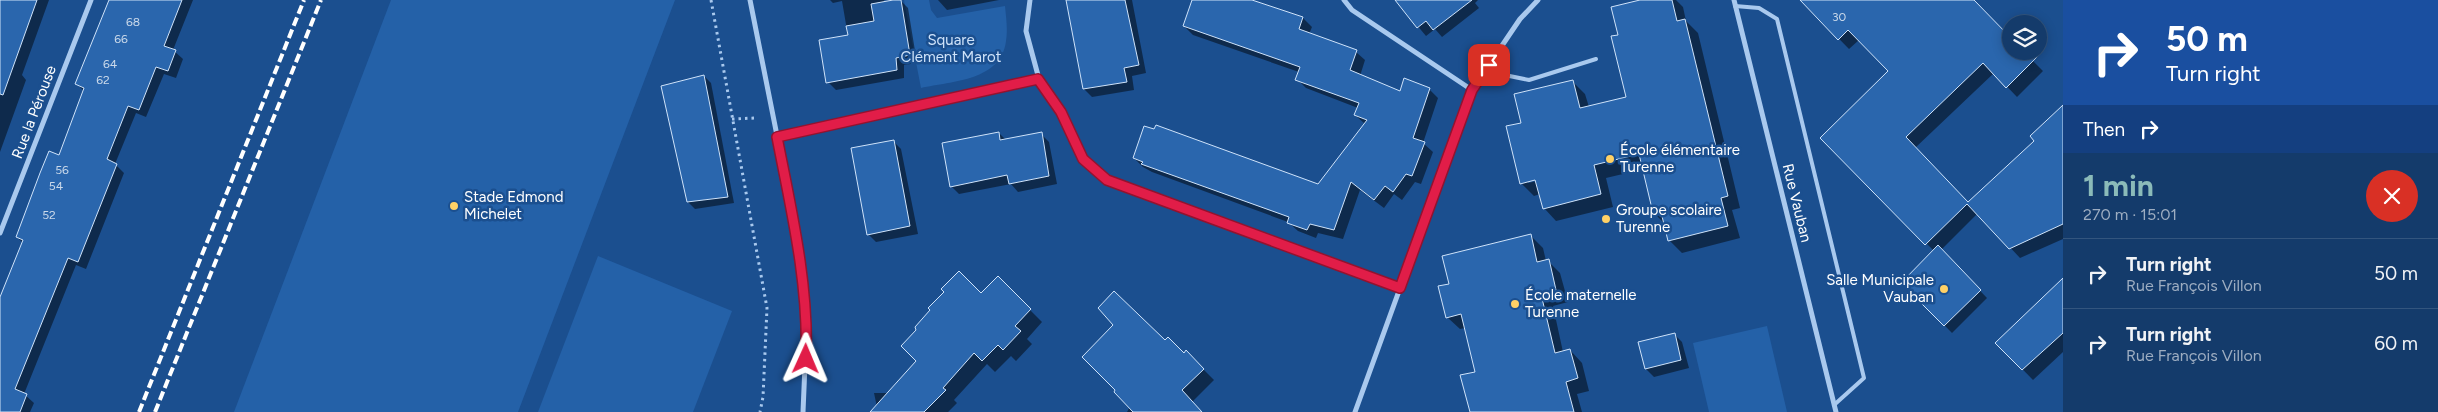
<!DOCTYPE html>
<html lang="en">
<head>
<meta charset="utf-8">
<style>
	:root { --surface:#143b6b; --page:#214673; --text:#f1f3f6; --muted:#9dadc1; --line:#33557e; --accent:#8bbbb9 }
	body { margin:0; font-family:Figtree,sans-serif; background:var(--page); color:var(--text); height:100vh; display:flex; flex-direction:column; font-size:19px; white-space:nowrap }
	* { box-sizing:border-box; margin:0 }
	p { font-size:16px; color:var(--muted) }
	.icon { flex:none; width:28px; height:28px; fill:none; stroke:currentColor; stroke-width:2; stroke-linecap:round; stroke-linejoin:round }
	.map { position:relative; flex:1; overflow:hidden }
	.side { display:flex; flex-direction:column; background:var(--surface); width:375px }
	.side>* { flex:none }
	.banner { background:#1a4fa0; color:#fff; overflow:hidden }
	.tools { position:absolute; left:2002px; top:15px; display:grid; gap:10px }
	.tools a { display:grid; place-items:center; width:45px; height:45px; border-radius:50%; background:var(--surface); box-shadow:0 2px 12px #0003,0 0 0 1px var(--line); font-size:25px }
	.pin { position:absolute; display:grid; place-items:center; width:42px; height:42px; color:#fff; margin:-21px; border-radius:10px; box-shadow:0 2px 8px #0006 }
	.me { position:absolute; width:55px; margin:-28px; rotate:1deg; stroke-linejoin:round; filter:drop-shadow(0 0 4px #0008) }
	.turn { display:flex; align-items:center; gap:18px; height:105px; padding:0 20px; font-size:22px }
	.turn .icon { width:65px; height:65px; stroke-width:2.5 }
	.turn b { display:block; font-size:35px; line-height:42px }
	.then { display:flex; align-items:center; height:48px; padding:0 20px; background:#0003; gap:10px; font-size:19px }
	.round { display:grid; place-items:center; flex:none; width:52px; height:52px; border-radius:26px; background:var(--page) }
	.overview { display:flex; align-items:center; justify-content:space-between; height:85px; padding:0 20px }
	h1 { font-size:30px; font-weight:700; line-height:38px; color:var(--accent) }
	ul { padding:0; list-style:none }
	li { display:flex; align-items:center; gap:15px; height:70px; padding:0 20px; border-top:1px solid var(--line) }
	li div { flex:1 }
	li b { display:block; font-size:19px }
	li em { font-style:normal }
	main { display:flex; flex:1; min-height:0 }
	.map>svg:first-child { display:block }
	.green { fill:#2461a8 }
	.shadow { fill:#0007; fill-rule:evenodd }
	.building { fill:#2a66ad; stroke:#cfe3fa }
	.lines { fill:none; stroke-linecap:round; stroke-linejoin:round }
	.path { stroke:#a9c9ee; stroke-width:3; stroke-dasharray:2.5 4; stroke-linecap:butt }
	.service { stroke:#a9c9ee; stroke-width:4 }
	.minor { stroke:#a9c9ee; stroke-width:5 }
	.rail { stroke:#fff; stroke-width:4; stroke-dasharray:9 4; stroke-linecap:butt }
	.route-casing { stroke:#92132f; stroke-width:12 }
	.route { stroke:#e11d48; stroke-width:9 }
	.poi-dot { fill:#ffd166; stroke:#1b4f8f; stroke-width:2 }
	.labels { text-anchor:middle; stroke-width:5; stroke-linejoin:round; paint-order:stroke }
	.number-label { font-size:12px; fill:#cad9ea }
	.park-label { font-size:15px; fill:#cfe3fa; stroke:#1b4f8f }
	.street-label { font-size:15px; fill:#fff; stroke:#1b4f8f }
	.poi-label { font-size:15px; fill:#fff; stroke:#1b4f8f; text-anchor:start }
</style>
</head>
<body>
<main>
<div class="map">
<svg width="2063" height="412" viewBox="0 0 2063 412">
	<rect width="100%" height="100%" fill="#1b4f8f"/>
	<g class="green">
		<polygon points="391,0 675,0 518,412 234,412"/>
		<path d="M904,0h25l2,10 6,8 68,-12c1,11 3,24 1,35 -5,40 -54,40 -85,47z"/>
		<polygon points="598,256 732,311 693,412 538,412"/>
		<polygon points="1767,326 1787,412 1709,412 1693,343"/>
	</g>
	<g class="shadow">
		<polygon points="0,0 49,0 22,75 26,80 0,152"/>
		<polygon points="110,0 193,0 173,50 183,59 176,78 164,74 146,117 136,113 115,164 124,173 86,269 76,265 24,394 34,403 30,412 0,412 0,301 23,243 17,237 59,156 84,91 77,84"/>
		<polygon points="830,0 884,0 885,3 900,0 908,8 917,63 904,65 904,78 836,90 828,82 848,36 842,1 833,3"/>
		<polygon points="938,0 999,0 947,10"/>
		<polygon points="1067,0 1132,0 1146,73 1132,76 1134,90 1092,97 1084,89"/>
		<polygon points="1193,0 1248,0 1303,18 1312,27 1309,34 1356,52 1365,60 1360,76 1400,92 1429,89 1438,98 1423,143 1433,152 1421,184 1415,182 1402,200 1394,194 1384,208 1360,190 1343,239 1318,233 1316,238 1298,231 1288,222 1152,172 1143,167 1134,158 1319,186 1365,124 1355,115 1358,108 1306,88 1297,79 1299,72 1193,35 1184,26"/>
		<polygon points="1408,0 1478,0 1475,3 1479,8 1442,37 1435,29 1426,36 1401,6"/>
		<path d="M1646,0h30l7,7 3,14 12,12 42,175 -8,2 8,28 -58,15 -13,-13 -4,-16 -11,-11 -10,-44 -38,9 7,29 -57,14 -12,-13 -4,-14 -6,2 -13,-13 2,-59 49,-43 13,13 4,13 38,-9 -8,-62zM1528,180h14l-14,3z"/>
		<polygon points="1801,0 1973,0 2011,39 2011,51 2023,51 2043,71 2017,97 1994,73 1915,148 1968,204 2063,124 2063,239 2020,258 1978,213 1941,250 1987,298 1952,333 1903,283 1934,251 1822,138 1890,71 1859,40 1849,49"/>
		<polygon points="704,76 711,83 734,203 695,209 688,202"/>
		<polygon points="999,133 1006,140 1041,134 1049,142 1057,184 1018,192 1011,184 959,194 951,186"/>
		<polygon points="893,141 901,149 918,234 876,242 868,234"/>
		<polygon points="1530,235 1543,248 1546,261 1548,261 1560,273 1568,302 1553,306 1563,352 1570,350 1582,363 1589,391 1577,394 1582,412 1476,412 1476,373 1465,328 1460,329 1447,317 1451,285"/>
		<polygon points="998,278 1042,322 1027,339 1032,344 1016,361 1011,356 995,372 987,364 954,400 957,403 948,412 878,412 874,393 889,393"/>
		<polygon points="2063,280 2063,352 2033,380 1997,343"/>
		<polygon points="1674,334 1682,342 1689,368 1654,377 1646,369"/>
		<polygon points="1165,342 1184,355 1186,352 1214,380 1192,402 1201,412 1127,412"/>
	</g>
	<g class="building">
		<polygon points="0,0 37,0 3,95 0,94"/>
		<polygon points="109,0 182,0 164,46 176,50 168,71 156,67 139,110 128,106 107,159 117,164 78,262 68,258 15,389 27,394 20,412 0,412 0,297 23,240 16,237 40,173 49,151 59,155 84,88 75,84"/>
		<polygon points="893,0 901,0 910,55 896,58 897,70 826,83 819,40 848,35 846,26 874,21 871,4"/>
		<polygon points="1066,0 1125,0 1139,65 1124,68 1127,82 1083,89"/>
		<polygon points="1192,0 1252,0 1303,17 1299,29 1357,50 1350,70 1400,91 1404,78 1430,88 1413,138 1425,142 1412,176 1406,174 1393,192 1385,186 1374,200 1351,182 1334,230 1310,224 1307,230 1287,223 1289,217 1141,164 1143,162 1133,158 1144,126 1154,129 1156,125 1318,184 1367,120 1354,115 1359,103 1295,80 1300,67 1183,26"/>
		<polygon points="1395,0 1472,0 1433,30 1426,21 1417,28"/>
		<polygon points="1640,0 1672,0 1677,21 1685,19 1728,196 1721,198 1728,226 1668,241 1661,212 1653,213 1639,154 1594,165 1601,194 1543,209 1535,180 1520,184 1506,126 1521,123 1514,94 1573,80 1580,108 1626,97 1611,36 1618,35 1611,7"/>
		<polygon points="1800,0 1974,0 2011,38 2011,51 2043,51 2006,88 1983,63 1906,137 1968,202 2034,141 2030,136 2063,105 2063,224 2009,249 1967,204 1925,245 1820,138 1888,71 1848,30 1838,40"/>
		<polygon points="704,75 728,197 687,202 661,86"/>
		<polygon points="999,132 1000,140 1042,132 1049,176 1009,184 1007,175 950,187 942,143"/>
		<polygon points="894,140 910,226 867,235 851,148"/>
		<polygon points="1531,234 1537,262 1549,259 1556,290 1541,294 1555,353 1570,349 1578,378 1566,382 1574,412 1470,412 1460,375 1475,372 1461,314 1446,318 1438,286 1449,284 1442,256"/>
		<polygon points="1938,245 1981,290 1944,326 1901,283"/>
		<polygon points="959,271 981,293 998,276 1031,309 1015,326 1021,331 1003,350 998,345 982,361 974,353 943,388 946,390 924,412 870,412 916,361 901,346 916,330 915,327 930,310 928,308 944,292 941,289"/>
		<polygon points="2063,278 2063,333 2022,370 1995,343"/>
		<polygon points="1114,291 1165,340 1168,337 1184,353 1186,350 1204,369 1182,390 1202,412 1133,412 1114,392 1115,390 1082,357 1113,325 1098,308"/>
		<polygon points="1675,333 1681,360 1645,369 1638,342"/>
	</g>
	<g class="lines">
		<g class="path">
			<polyline points="711,0 767,308 763,397 760,412"/>
			<polyline points="732,119 756,118"/>
		</g>
		<g class="service">
			<polyline points="1735,6 1759,8 1777,19 1864,378 1834,405"/>
			<polyline points="1485,71 1529,80 1596,59"/>
		</g>
		<g class="minor">
			<polyline points="750,0 798,241 806,341 803,412"/>
			<polyline points="1030,0 1026,31 1039,79"/>
			<polyline points="1344,0 1352,10 1472,90"/>
			<polyline points="1734,0 1836,412"/>
			<polyline points="777,137 1039,79 1061,112 1083,159 1107,180 1400,288"/>
			<polyline points="0,233 91,0"/>
			<polyline points="1355,412 1472,90 1520,19 1538,0"/>
		</g>
		<g class="rail">
			<polyline points="139,412 304,0"/>
			<polyline points="155,412 321,0"/>
		</g>
	</g>
	<g class="lines">
		<defs>
			<path id="route" d="M806,359c3,-75 -15,-150 -29,-222l261,-58 23,33 22,47 24,21 293,108 72,-198 17,-25"/>
		</defs>
		<use href="#route" class="route-casing"/>
		<use href="#route" class="route"/>
	</g>
	<g class="poi-dot">
		<circle cx="1610" cy="159" r="5"/>
		<circle cx="454" cy="206" r="5"/>
		<circle cx="1606" cy="219" r="5"/>
		<circle cx="1944" cy="289" r="5"/>
		<circle cx="1515" cy="304" r="5"/>
	</g>
	<g class="labels">
		<g class="number-label">
			<text x="1839" y="21">30</text>
			<text x="133" y="26">68</text>
			<text x="121" y="43">66</text>
			<text x="110" y="68">64</text>
			<text x="103" y="84">62</text>
			<text x="62" y="174">56</text>
			<text x="56" y="190">54</text>
			<text x="49" y="219">52</text>
		</g>
		<g class="park-label">
			<text x="951" y="45">Square<tspan x="951" dy="17">Clément Marot</tspan></text>
		</g>
		<g class="street-label">
			<text transform="translate(34 112) rotate(-69)" y="5">Rue la Pérouse</text>
			<text transform="translate(1797 203) rotate(76)" y="5">Rue Vauban</text>
		</g>
		<g class="poi-label">
			<text x="1620" y="155">École élémentaire<tspan x="1620" dy="17">Turenne</tspan></text>
			<text x="464" y="202">Stade Edmond<tspan x="464" dy="17">Michelet</tspan></text>
			<text x="1616" y="215">Groupe scolaire<tspan x="1616" dy="17">Turenne</tspan></text>
			<text x="1934" y="285" text-anchor="end">Salle Municipale<tspan x="1934" dy="17">Vauban</tspan></text>
			<text x="1525" y="300">École maternelle<tspan x="1525" dy="17">Turenne</tspan></text>
		</g>
	</g>
</svg>
<div class="tools">
<a><svg class="icon" aria-label="layers" viewBox="0 0 24 24"><path d="M12 4l9 5-9 5-9-5zM3 14l9 5 9-5"/></svg></a>
</div>
<div class="pin" style="left:1489px;top:65px;background:#d93025"><svg class="icon" aria-label="arrive" viewBox="0 0 24 24"><path d="M6 21V4h12l-3 4 3 4H6"/></svg></div>
<svg class="me" style="left:806px;top:359px" viewBox="-20 -20 40 40"><path d="M0-17L14 15 0 8-14 15z" fill="#e11d48" stroke="#fff" stroke-width="4"/></svg>
</div>
<section class="side">
<div class="banner">
<div class="turn"><svg class="icon" aria-label="right" viewBox="0 0 24 24"><path d="M7 20v-9h11M14 6l5 5-5 5"/></svg><div><b>50 m</b>Turn right</div></div>
<div class="then">Then<svg class="icon" aria-label="right" viewBox="0 0 24 24"><path d="M7 20v-9h11M14 6l5 5-5 5"/></svg></div>
</div>
<div class="overview"><div><h1>1 min</h1><p>270 m · 15:01</p></div><a class="round" style="background:#d93025;color:#fff"><svg class="icon" aria-label="close" viewBox="0 0 24 24"><path d="M6 6l12 12M18 6L6 18"/></svg></a></div>
<ul>
<li><svg class="icon" aria-label="right" viewBox="0 0 24 24"><path d="M7 20v-9h11M14 6l5 5-5 5"/></svg><div><b>Turn right</b><p>Rue François Villon</p></div><em>50 m</em></li>
<li><svg class="icon" aria-label="right" viewBox="0 0 24 24"><path d="M7 20v-9h11M14 6l5 5-5 5"/></svg><div><b>Turn right</b><p>Rue François Villon</p></div><em>60 m</em></li>
</ul>
</section>
</main>
</body>
</html>
